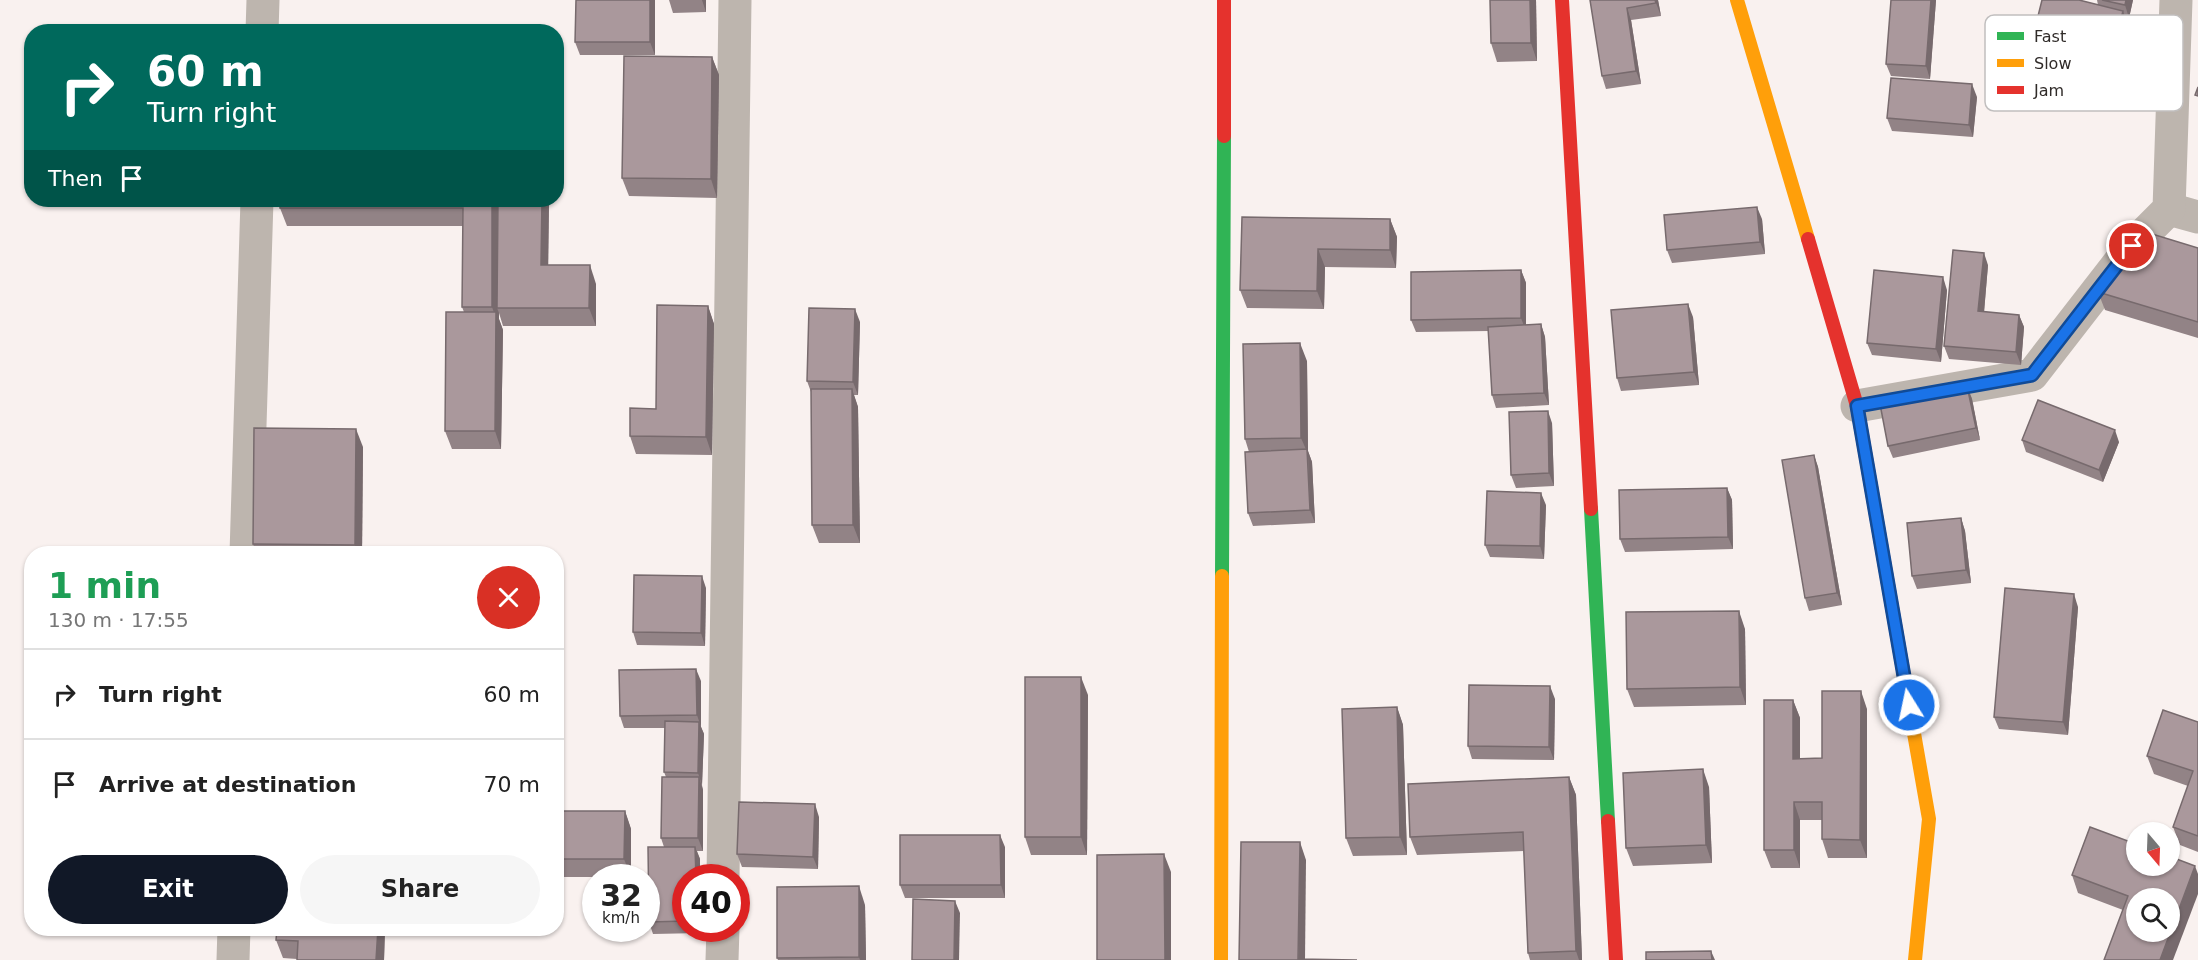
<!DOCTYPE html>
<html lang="en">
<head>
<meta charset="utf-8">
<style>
	:root { --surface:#fff; --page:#f6f6f6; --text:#222; --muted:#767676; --line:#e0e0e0; --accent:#111827 }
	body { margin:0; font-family:"DejaVu Sans",sans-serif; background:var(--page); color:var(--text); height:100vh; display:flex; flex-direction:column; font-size:22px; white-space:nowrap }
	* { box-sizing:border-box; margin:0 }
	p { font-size:20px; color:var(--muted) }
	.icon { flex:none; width:33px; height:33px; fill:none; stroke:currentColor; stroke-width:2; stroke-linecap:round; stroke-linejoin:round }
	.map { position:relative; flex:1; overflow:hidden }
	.panel { position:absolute; left:24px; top:546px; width:540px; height:390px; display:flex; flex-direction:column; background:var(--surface); border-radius:24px; box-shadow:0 2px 4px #0004 }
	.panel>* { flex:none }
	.top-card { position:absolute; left:24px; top:24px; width:540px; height:183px; border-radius:24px; box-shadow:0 2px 4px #0004; background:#00695c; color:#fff; overflow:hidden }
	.needle { width:39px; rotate:161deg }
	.controls { position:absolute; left:2126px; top:822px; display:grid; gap:12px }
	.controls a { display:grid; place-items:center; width:54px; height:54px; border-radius:50%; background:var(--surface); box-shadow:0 2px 4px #0004; font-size:30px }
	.speed { position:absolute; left:582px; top:864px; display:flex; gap:12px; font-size:30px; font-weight:700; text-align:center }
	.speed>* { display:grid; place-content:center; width:78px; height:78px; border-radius:50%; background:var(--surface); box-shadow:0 2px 4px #0004; line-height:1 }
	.speed small { font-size:15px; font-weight:400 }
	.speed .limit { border:9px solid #d22; background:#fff; color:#111 }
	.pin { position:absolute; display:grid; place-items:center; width:51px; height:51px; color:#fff; margin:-26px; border:3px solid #fff; border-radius:50%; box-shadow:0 2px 6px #0007 }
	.me { position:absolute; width:66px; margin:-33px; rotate:350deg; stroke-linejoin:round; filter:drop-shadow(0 0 4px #0008) }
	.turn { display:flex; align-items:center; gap:21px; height:126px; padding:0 24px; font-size:27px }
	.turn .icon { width:78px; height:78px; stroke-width:2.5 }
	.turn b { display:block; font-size:42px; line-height:51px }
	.then { display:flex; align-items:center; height:57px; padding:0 24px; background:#0003; gap:12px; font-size:22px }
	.round { display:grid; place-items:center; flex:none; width:63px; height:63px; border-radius:32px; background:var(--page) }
	.headline { display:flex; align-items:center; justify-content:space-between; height:102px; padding:0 24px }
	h1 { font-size:36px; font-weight:600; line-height:45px; color:#1e9e55 }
	.button { display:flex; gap:12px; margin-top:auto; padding:12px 24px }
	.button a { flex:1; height:69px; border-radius:36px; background:var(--accent); color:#fff; font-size:24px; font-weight:600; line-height:69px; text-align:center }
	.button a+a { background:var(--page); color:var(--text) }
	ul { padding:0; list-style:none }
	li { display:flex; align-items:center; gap:18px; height:90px; padding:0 24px; border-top:2px solid var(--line) }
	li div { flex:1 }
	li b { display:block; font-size:22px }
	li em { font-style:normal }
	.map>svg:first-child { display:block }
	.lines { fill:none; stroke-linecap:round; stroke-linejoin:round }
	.street { stroke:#bdb5ae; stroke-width:33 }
	.fast { stroke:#30b455; stroke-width:14 }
	.slow { stroke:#ff9f0a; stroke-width:14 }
	.jam { stroke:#e5322d; stroke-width:14 }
	.wall { fill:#928386 }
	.shaded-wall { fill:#776a6d }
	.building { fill:#aa989c; stroke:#776a6d; stroke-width:1.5; fill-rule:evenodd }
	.route-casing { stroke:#114b97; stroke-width:15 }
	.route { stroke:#1a73e8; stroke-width:10 }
	.key { fill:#fff; stroke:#c1bfbf; stroke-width:1.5 }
	.key-label { font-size:16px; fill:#302b29 }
</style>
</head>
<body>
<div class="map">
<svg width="2198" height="960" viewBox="0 0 2198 960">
	<rect width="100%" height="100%" fill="#f9f1ef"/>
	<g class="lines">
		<g class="street">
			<polyline points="262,32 263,0"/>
			<polyline points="2169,209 2198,217"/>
			<polyline points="1857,406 2032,375 2132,246 2169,209 2176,0"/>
			<polyline points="246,554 257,200"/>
			<polyline points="723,878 735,0"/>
			<polyline points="233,960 234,928"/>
			<polyline points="722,960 723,928"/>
		</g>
		<g class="fast">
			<polyline points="1591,509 1608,821"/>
			<polyline points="1222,576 1224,136"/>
		</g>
		<g class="slow">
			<polyline points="1737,0 1808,239"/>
			<polyline points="1908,699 1929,819 1915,960"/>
			<polyline points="1221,960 1222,576"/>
		</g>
		<g class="jam">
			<polyline points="1562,0 1591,509"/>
			<polyline points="1224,136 1224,0"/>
			<polyline points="1808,239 1857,406 1908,699"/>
			<polyline points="1608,821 1616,960"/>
		</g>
	</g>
	<g class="wall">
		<polygon points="576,0 655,0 655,55 580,55 575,42"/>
		<polygon points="669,0 706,0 706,12 673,13"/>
		<polygon points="1490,0 1536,0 1537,61 1497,62 1491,43"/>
		<polygon points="1590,0 1658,0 1661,16 1631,20 1641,84 1606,89 1602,76"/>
		<polygon points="1891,0 1936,0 1930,79 1891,76 1886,64"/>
		<polygon points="2097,0 2133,0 2129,18 2125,17 2129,29 2127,37 2157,44 2163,62 2156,90 2116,81 2111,101 2033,82 2026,64 2098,5"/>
		<polygon points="712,57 719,75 717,198 629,196 622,178"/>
		<polygon points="1977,97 1973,137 1892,131 1887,118"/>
		<polygon points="549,200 548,265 596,284 596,326 503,326 499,313 499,319 503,330 501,449 452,449 445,431 464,312 462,307 463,226 287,226 280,208"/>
		<polygon points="1242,217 1390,219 1397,237 1396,268 1325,267 1324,309 1247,308 1240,290"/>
		<polygon points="1762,219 1765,254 1672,263 1667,250"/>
		<polygon points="2198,248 2198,338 2105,310 2098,292"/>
		<polygon points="1988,265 1984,312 2019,315 2024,327 2021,365 1949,359 1944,346"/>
		<polygon points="1521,270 1526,283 1526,325 1541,324 1545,337 1549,405 1496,408 1492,395 1489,331 1416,332 1411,320"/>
		<polygon points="1947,290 1941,362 1872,355 1867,343"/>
		<polygon points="708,306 714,324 712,455 636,454 630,436 656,409"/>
		<polygon points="1693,317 1699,385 1621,391 1617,378"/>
		<polygon points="860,322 858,395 854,395 858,407 860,543 819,543 812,525 811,392 807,381"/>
		<polygon points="1307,361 1308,451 1312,462 1315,523 1253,526 1248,513 1249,452 1245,439"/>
		<polygon points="1967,386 1972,399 1980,440 1893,458 1888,446"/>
		<polygon points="1552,423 1554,486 1516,488 1511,475"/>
		<polygon points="2022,440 2119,442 2103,482 2026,452"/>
		<polygon points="363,447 362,554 257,554 253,544"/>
		<polygon points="1814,455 1818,467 1842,605 1809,611 1805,598"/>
		<polygon points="1727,488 1732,500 1733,549 1625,552 1620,539"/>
		<polygon points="1546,505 1544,559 1490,557 1485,545"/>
		<polygon points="1961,518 1965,531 1971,583 1917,589 1912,576"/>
		<polygon points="706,588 705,646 637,645 633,632"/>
		<polygon points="2078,607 2068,735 1999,729 1994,717"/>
		<polygon points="1745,629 1746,705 1634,707 1627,689"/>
		<polygon points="701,681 701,727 704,734 702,785 703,790 703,851 697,851 700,859 686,878 686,928 701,928 701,933 653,934 649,922 664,847 661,838 666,777 664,772 665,728 624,728 620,716"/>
		<polygon points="1088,695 1087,855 1031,855 1025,837"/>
		<polygon points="1555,699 1554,760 1472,759 1468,746"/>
		<polygon points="1793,700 1800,718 1800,759 1822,758 1867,709 1867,858 1828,858 1822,839 1822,820 1800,820 1800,868 1771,868 1764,850"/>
		<polygon points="1397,707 1403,725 1407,855 1353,856 1346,838"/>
		<polygon points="2198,722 2198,852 2180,845 2173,827 2188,786 2154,774 2147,756"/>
		<polygon points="1569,777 1576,795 1582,960 1530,960 1528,953 1524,851 1417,855 1410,837"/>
		<polygon points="1709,787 1712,863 1633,866 1626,848"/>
		<polygon points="556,811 625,811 631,829 631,877 556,877"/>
		<polygon points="819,817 818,869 742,867 737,854"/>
		<polygon points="2090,827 2173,960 2123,910 2078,893 2072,875"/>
		<polygon points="1005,847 1005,898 905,898 900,885"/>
		<polygon points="865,905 866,960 778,960 777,958"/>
		<polygon points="385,928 384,960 297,960 297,959 283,958 276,940"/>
		<polygon points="457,928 484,928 484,935 459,934"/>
	</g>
	<g class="shaded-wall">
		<polygon points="650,0 655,0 655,55 650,42"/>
		<polygon points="702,0 706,0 706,12"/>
		<polygon points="1530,0 1536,0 1537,61 1531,43"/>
		<polygon points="1655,0 1658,0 1661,16 1656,3"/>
		<polygon points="1931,0 1936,0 1930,79 1926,66"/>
		<polygon points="2126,0 2133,0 2129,18 2125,5"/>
		<polygon points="1627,8 1631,20 1641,84 1636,71"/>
		<polygon points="2123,11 2129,29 2124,52 2117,34"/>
		<polygon points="2157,44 2163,62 2156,90 2149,72"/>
		<polygon points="712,57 719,75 717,198 711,179"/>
		<polygon points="2110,63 2116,81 2111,101 2105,83"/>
		<polygon points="1972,84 1977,97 1973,137 1969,125"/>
		<polygon points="492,200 499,200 497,308 499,313 499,319 503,330 501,449 495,431 496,318 492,307"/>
		<polygon points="542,200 549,200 548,283 541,265"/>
		<polygon points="1757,207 1762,219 1765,254 1760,242"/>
		<polygon points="1390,219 1397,237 1396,268 1390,250"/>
		<polygon points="1318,249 1325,267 1324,309 1317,291"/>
		<polygon points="1984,253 1988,265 1983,324 1978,311"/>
		<polygon points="590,265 596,284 596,326 589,308"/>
		<polygon points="1521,270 1526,283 1526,331 1521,318"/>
		<polygon points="1943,277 1947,290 1941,362 1936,349"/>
		<polygon points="1688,304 1693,317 1699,385 1694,372"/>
		<polygon points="708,306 714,324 712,455 706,437"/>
		<polygon points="855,309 860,322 858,395 853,382"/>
		<polygon points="2019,315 2024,327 2021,365 2016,352"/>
		<polygon points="1541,324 1545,337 1549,405 1544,393"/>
		<polygon points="1300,343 1307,361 1308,451 1312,462 1315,523 1310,510 1308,454 1301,438"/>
		<polygon points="1967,386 1972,399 1980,440 1976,428"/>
		<polygon points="852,389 858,407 860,543 853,525"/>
		<polygon points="1548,411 1552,423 1554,486 1549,473"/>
		<polygon points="356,429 363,447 362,554 358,554 355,545"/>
		<polygon points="2115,430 2119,442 2103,482 2099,470"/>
		<polygon points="1814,455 1818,467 1842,605 1837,593"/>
		<polygon points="1727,488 1732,500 1733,549 1728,537"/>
		<polygon points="1541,493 1546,505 1544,559 1540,546"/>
		<polygon points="1961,518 1965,531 1971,583 1966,570"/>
		<polygon points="702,576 706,588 705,646 701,633"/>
		<polygon points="2074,594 2078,607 2068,735 2063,722"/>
		<polygon points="1739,611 1745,629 1746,705 1740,687"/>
		<polygon points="696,669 701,681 701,727 697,715"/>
		<polygon points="1081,677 1088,695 1087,855 1081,837"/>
		<polygon points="1550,686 1555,699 1554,760 1549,747"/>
		<polygon points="1861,691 1867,709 1867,858 1860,840"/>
		<polygon points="1793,700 1800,718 1800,777 1793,759"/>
		<polygon points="1397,707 1403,725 1407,855 1400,837"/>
		<polygon points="699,722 704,734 702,785 698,773"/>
		<polygon points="1703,769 1709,787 1712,863 1706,845"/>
		<polygon points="699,777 703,790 703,851 698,838"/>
		<polygon points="1569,777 1576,795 1582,960 1579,960 1576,951"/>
		<polygon points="1794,802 1800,820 1800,868 1794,850"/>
		<polygon points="815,804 819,817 818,869 813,857"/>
		<polygon points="625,811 631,829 631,877 624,859"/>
		<polygon points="1000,835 1005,847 1005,898 1001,885"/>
		<polygon points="1300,842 1306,860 1305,960 1298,960"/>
		<polygon points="695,847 700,859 700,878 696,878"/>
		<polygon points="1164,854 1171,872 1171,960 1165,960"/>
		<polygon points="2195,866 2198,874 2198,894 2173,960 2160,960"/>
		<polygon points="859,886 865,905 866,960 860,960 859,957"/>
		<polygon points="955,901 960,913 959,960 954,960"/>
		<polygon points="378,928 385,928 384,960 376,960"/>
		<polygon points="1711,951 1715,960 1712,960"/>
	</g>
	<g class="building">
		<polygon points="576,0 650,0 650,42 575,42"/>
		<polygon points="1490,0 1530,0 1531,43 1491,43"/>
		<polygon points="1590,0 1655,0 1656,3 1627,8 1636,71 1602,76"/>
		<polygon points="1891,0 1931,0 1926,66 1886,64"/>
		<polygon points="2042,0 2079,0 2123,11 2117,34 2157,44 2149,72 2110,63 2105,83 2026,64"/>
		<polygon points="2102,0 2126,0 2125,5"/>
		<polygon points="624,56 712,57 711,179 622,178"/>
		<polygon points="1891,78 1972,84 1969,125 1887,118"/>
		<polygon points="2198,87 2198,96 2195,95"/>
		<polygon points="280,200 492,200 492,307 462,307 463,208 280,208"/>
		<polygon points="498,200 542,200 541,265 590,265 589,308 497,308"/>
		<polygon points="1757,207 1760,242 1667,250 1664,215"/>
		<polygon points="1242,217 1390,219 1390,250 1318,249 1317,291 1240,290"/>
		<polygon points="2139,230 2198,248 2198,322 2098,292"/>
		<polygon points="1953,250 1984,253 1978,311 2019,315 2016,352 1944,346"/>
		<polygon points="1521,270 1521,318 1411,320 1411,272"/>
		<polygon points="1874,270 1943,277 1936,349 1867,343"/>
		<polygon points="1688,304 1694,372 1617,378 1611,310"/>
		<polygon points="657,305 708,306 706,437 630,436 630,408 656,409"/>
		<polygon points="809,308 855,309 853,382 807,381"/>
		<polygon points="446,312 496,312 495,431 445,431"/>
		<polygon points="1541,324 1544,393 1492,395 1488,327"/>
		<polygon points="1300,343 1301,438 1245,439 1243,344"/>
		<polygon points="1967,386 1976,428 1888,446 1880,404"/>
		<polygon points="811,389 852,389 853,525 812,525"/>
		<polygon points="2038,400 2115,430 2099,470 2022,440"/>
		<polygon points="1548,411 1549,473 1511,475 1509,412"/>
		<polygon points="254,428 356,429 355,545 253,544"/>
		<polygon points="1307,449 1310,510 1248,513 1245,452"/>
		<polygon points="1814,455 1837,593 1805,598 1782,460"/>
		<polygon points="1727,488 1728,537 1620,539 1619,490"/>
		<polygon points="1487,491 1541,493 1540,546 1485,545"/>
		<polygon points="1961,518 1966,570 1912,576 1907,523"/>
		<polygon points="634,575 702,576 701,633 633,632"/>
		<polygon points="2005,588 2074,594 2063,722 1994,717"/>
		<polygon points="1739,611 1740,687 1627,689 1626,612"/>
		<polygon points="696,669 697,715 620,716 619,670"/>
		<rect x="1025" y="677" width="56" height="160"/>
		<polygon points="1469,685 1550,686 1549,747 1468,746"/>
		<polygon points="1822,691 1861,691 1860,840 1822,839 1822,802 1794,802 1794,850 1764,850 1764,700 1793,700 1793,759 1822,758"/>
		<polygon points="1397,707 1400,837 1346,838 1342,709"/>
		<polygon points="2163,710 2198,722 2198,836 2173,827 2193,771 2147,756"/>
		<polygon points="665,721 699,722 698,773 664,772"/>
		<polygon points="1703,769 1706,845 1626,848 1623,773"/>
		<polygon points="662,777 699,777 698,838 661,838"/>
		<polygon points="1569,777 1576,951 1528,953 1523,832 1410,837 1408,784"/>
		<polygon points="739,802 815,804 813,857 737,854"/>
		<polygon points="556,811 625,811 624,859 556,859"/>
		<path d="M2090,827l46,17v22h33v-10l26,10 -35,94h-56l24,-64 -56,-21zM2136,898h33v34h-33z"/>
		<polygon points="900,835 1000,835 1001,885 900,885"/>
		<polygon points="1241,842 1300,842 1298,959 1357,960 1239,960"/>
		<polygon points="648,847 695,847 696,878 686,878 686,921 649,922"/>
		<polygon points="1164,854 1165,960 1097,960 1097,855"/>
		<polygon points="859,886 859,957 777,958 777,887"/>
		<polygon points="913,899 955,901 954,960 912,960"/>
		<polygon points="277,928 378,928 376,960 297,960 298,941 276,940"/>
		<polygon points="1711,951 1712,960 1646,960 1646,952"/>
	</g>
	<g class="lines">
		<defs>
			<polyline id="route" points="1909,705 1857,406 2032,375 2132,246"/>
		</defs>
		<use href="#route" class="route-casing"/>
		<use href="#route" class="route"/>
	</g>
	<rect x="1985" y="15" width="198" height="96" rx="9" class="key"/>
	<rect x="1997" y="32" width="27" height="8" fill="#30b455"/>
	<rect x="1997" y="59" width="27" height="8" fill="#ff9f0a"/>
	<rect x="1997" y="86" width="27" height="8" fill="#e5322d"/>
	<g class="key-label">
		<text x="2034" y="42">Fast</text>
		<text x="2034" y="69">Slow</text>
		<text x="2034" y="96">Jam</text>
	</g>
</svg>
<div class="controls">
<a><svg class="needle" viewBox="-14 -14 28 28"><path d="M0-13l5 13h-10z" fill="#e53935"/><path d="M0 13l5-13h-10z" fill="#767676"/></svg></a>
<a><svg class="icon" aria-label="search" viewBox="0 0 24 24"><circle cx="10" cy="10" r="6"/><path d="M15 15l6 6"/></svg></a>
</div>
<div class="speed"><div>32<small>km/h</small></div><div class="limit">40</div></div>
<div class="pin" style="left:2132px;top:246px;background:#d93025"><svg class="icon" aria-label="arrive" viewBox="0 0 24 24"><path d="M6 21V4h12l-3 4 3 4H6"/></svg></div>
<svg class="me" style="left:1909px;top:705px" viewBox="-20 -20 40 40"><circle r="17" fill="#1a73e8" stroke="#fff" stroke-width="3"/><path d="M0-11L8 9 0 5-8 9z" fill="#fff"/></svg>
<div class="top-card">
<div class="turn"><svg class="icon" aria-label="right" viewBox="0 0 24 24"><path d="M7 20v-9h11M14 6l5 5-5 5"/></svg><div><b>60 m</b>Turn right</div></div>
<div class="then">Then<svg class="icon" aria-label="arrive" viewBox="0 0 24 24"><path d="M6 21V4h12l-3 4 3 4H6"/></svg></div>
</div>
<section class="panel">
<div class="headline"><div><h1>1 min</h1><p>130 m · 17:55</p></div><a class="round" style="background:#d93025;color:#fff"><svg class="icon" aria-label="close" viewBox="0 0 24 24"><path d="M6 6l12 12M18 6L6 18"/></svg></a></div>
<ul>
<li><svg class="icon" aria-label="right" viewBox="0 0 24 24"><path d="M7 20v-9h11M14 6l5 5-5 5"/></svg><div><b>Turn right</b></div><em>60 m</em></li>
<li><svg class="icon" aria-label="arrive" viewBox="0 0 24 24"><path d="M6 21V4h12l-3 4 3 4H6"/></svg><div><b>Arrive at destination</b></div><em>70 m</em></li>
</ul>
<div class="button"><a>Exit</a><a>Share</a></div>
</section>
</div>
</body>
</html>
